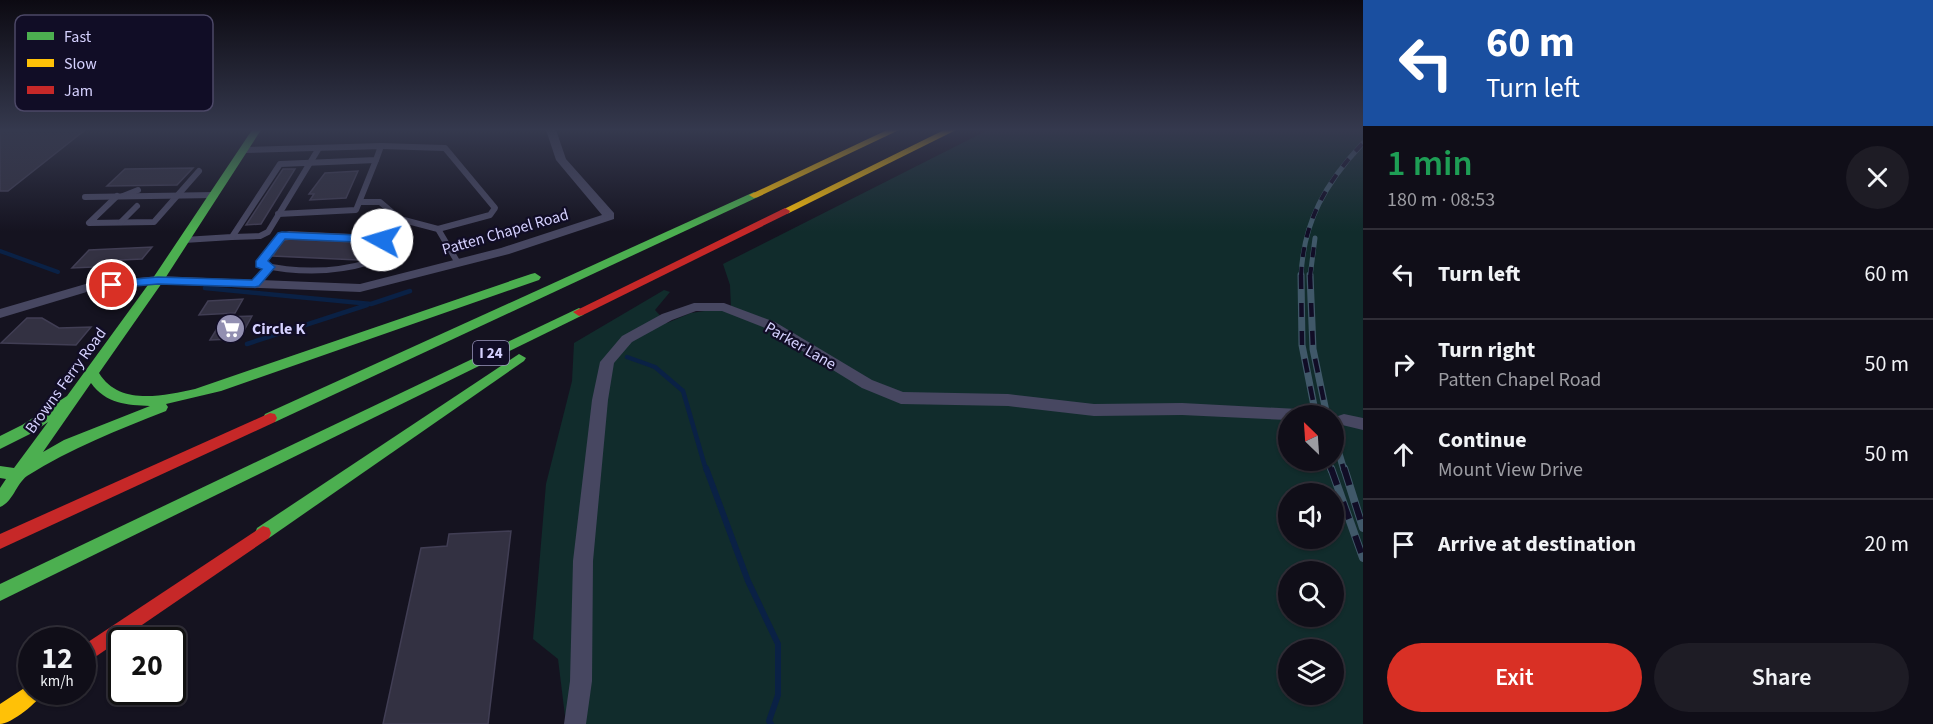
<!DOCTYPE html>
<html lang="en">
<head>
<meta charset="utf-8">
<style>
	:root { --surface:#100e18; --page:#1e1c25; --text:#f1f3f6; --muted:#9c9ca2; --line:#302e37; --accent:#d93025 }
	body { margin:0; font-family:"Source Sans 3",sans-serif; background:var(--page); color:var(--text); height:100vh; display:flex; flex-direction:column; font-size:22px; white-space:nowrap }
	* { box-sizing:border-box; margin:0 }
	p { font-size:20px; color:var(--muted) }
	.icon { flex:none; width:33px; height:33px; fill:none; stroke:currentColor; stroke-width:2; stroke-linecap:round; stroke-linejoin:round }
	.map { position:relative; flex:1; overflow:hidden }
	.details { display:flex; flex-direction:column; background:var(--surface); width:570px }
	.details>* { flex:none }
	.guide { background:#1a4fa0; color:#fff; overflow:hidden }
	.needle { width:39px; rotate:335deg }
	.fabs { position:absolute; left:1278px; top:405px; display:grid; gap:12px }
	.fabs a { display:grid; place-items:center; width:66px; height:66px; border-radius:50%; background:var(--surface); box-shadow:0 2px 4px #0004,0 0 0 2px var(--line); font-size:30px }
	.speed { position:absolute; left:18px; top:627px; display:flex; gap:12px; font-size:30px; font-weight:700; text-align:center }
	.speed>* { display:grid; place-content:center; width:78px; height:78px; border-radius:50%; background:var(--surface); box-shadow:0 2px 4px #0004,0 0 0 2px var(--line); line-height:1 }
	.speed small { font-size:15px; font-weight:400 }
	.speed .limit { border:3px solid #111; border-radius:9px; background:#fff; color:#111 }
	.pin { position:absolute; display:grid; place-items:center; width:51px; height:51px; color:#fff; margin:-26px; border:3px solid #fff; border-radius:50%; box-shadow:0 2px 6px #0007 }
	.me { position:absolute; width:66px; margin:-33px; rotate:276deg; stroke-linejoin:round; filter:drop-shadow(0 0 4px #0008) }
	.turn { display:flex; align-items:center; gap:21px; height:126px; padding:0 24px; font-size:27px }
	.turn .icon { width:78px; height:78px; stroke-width:2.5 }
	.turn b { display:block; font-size:42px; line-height:51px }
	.round { display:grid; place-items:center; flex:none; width:63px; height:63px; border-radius:32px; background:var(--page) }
	.overview { display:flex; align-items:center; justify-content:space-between; height:102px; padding:0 24px }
	h1 { font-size:36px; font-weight:600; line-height:45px; color:#1e9e55 }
	.action { display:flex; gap:12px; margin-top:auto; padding:12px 24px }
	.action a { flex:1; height:69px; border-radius:36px; background:var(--accent); color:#fff; font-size:24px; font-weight:600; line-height:69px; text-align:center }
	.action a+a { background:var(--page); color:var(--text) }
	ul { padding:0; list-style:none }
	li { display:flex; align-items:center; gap:18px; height:90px; padding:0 24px; border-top:2px solid var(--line) }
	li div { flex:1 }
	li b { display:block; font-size:22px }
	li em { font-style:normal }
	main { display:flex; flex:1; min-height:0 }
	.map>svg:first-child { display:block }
	.green { fill:#112c2c; fill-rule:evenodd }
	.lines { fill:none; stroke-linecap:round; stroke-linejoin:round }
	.stream-far2 { stroke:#0a2145; stroke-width:4 }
	.stream-far1 { stroke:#0a2145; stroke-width:4.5 }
	.stream { stroke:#0a2145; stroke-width:6 }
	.building { fill:#333142; stroke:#413e54; stroke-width:1.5 }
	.lane-far1 { stroke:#474761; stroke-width:6 }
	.lane { stroke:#474761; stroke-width:8 }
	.street { fill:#474761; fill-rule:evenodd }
	.fast { fill:#4caf50; fill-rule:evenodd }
	.slow { fill:#ffc107; fill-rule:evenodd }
	.jam { fill:#c62828; fill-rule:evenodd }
	.rail-far2-casing { stroke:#405869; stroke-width:5 }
	.rail-far1-casing { stroke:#405869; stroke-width:7 }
	.rail-casing { stroke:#405869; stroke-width:8 }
	.rail-far2 { stroke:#110d26; stroke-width:4; stroke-dasharray:10; stroke-linecap:butt }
	.rail-far1 { stroke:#110d26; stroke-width:4.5; stroke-dasharray:14; stroke-linecap:butt }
	.rail { stroke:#110d26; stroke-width:6; stroke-dasharray:18; stroke-linecap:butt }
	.route { fill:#1a73e8; stroke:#114b97; stroke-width:1.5 }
	.labels { text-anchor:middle; stroke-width:4.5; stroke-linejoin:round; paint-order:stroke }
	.shield { fill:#110d26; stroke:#9b97be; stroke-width:1.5 }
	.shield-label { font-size:15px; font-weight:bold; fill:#d6d2ff }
	.street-label { font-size:16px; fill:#d6d2ff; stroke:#110d26 }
	.poi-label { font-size:16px; font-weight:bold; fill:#d6d2ff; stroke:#110d26; text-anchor:start }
	.key { fill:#110d26; stroke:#4c4867; stroke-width:1.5 }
	.key-label { font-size:16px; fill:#d6d2ff }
</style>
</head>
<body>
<main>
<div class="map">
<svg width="1363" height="724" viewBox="0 0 1363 724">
	<rect width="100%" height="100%" fill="#151320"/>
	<path class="green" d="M988,130h375v594h-797l-8,-65 -25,-20 13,-155 26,-103 2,-38 90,-53 6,2 -15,18 12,13 24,-10 40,-6 -1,-22 -7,-21zM1288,416h46v44h-46zM1288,494h46v44h-46zM1288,572h46v44h-46zM1288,650h46v44h-46z"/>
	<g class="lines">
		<polyline class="stream-far2" points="0,251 58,272"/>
		<g class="stream-far1">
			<polyline points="205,288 371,304 410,291"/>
			<polyline points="247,344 367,305"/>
			<polyline points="627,357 655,367 683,391 706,470"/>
		</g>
		<polyline class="stream" points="706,468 748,581 778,644 778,695 769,721 771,724"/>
	</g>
	<g class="building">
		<polygon points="0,130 85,130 8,191 0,191"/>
		<polygon points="193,168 177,185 107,186 125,169"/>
		<polygon points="283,169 295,169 261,224 246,225"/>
		<polygon points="358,171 346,198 310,200 314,194 309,194 325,173"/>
		<polygon points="290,239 372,243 358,260 273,256 282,241"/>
		<polygon points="152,247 142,259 100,261 94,267 72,268 89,250"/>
		<polygon points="243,299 235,313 199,315 208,301"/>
		<polygon points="252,316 241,336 234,336 233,339 210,340 224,317"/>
		<polygon points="27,318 42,318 59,328 91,327 76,345 1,343"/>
		<polygon points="511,531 488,724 383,724 421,548 447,546 449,534"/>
	</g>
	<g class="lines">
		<g class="lane-far1">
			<polyline points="381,146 445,148 495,208 490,215 438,229"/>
			<polyline points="117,196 89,223 154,222 199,171"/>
			<polyline points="123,196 138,190"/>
			<polyline points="85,197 215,195"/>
			<polyline points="361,202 380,202 400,219 438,229 458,263"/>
			<polyline points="278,214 356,210 376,160"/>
			<polyline points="121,222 137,206"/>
			<path d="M289,234l84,4 9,2 -12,22c-36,11 -72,11 -109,3l18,-28z"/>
			<polyline points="232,237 260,236 268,232 319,148"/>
			<polyline points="184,240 232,237 280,164 376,160 381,146 244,150"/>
			<polyline points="261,277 269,267"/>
		</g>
		<polyline class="lane" points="255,284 262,275"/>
		<g class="street">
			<polygon points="546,130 556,130 566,159 614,213 614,219 509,254 360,292 158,284 90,291 0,318 0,309 89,283 158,276 360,284 501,248 602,215 556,160"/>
			<polygon points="694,303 724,303 775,322 872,380 903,392 1008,394 1094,404 1182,403 1298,409 1304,411 1306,415 1288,416 1288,420 1182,415 1094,416 1008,406 901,404 862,388 765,328 722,311 696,311 672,320 632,342 614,363 608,400 593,561 592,681 586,724 564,724 570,681 573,561 592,400 600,362 622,336 662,314"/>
			<polygon points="1344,414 1363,418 1363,430 1338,424 1336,420 1338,416"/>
		</g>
		<g class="fast">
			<path d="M252,130h9l-97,150 -65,93c20,33 63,23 96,16l336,-115 4,-1 6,4 -2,3 -318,111 -55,13 2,3 -2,4c-48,19 -95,37 -139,65 -11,8 -14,26 -27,31v-19l6,-9 -6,-1v-12l14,2 34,-46 -16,11 -32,16v-13l22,-11 45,-29 86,-118zM91,383c15,21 36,22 59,23l-86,34 -21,12z"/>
			<polygon points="754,192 759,195 758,197 275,422 265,422 263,418 265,414"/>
			<polygon points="579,308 585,312 583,315 0,601 0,584"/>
			<polygon points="519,354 526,358 524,361 269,538 263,540 257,538 255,533 257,528"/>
		</g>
		<g class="slow">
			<polygon points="887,130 899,130 758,197 754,198 749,195"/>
			<polygon points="944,130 956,130 789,213 785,214 780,211"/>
			<path d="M32,683v9h11c-4,10 -32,32 -43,32v-20z"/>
		</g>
		<g class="jam">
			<polygon points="785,208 790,211 789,213 583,315 579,316 573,312"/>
			<polygon points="270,413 275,414 277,418 275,422 0,549 0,534"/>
			<polygon points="263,526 269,528 271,533 269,538 82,666 82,646"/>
		</g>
		<defs>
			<g id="rail-far2">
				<path d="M1301,277c2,-55 25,-95 62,-134"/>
				<polyline points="1310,277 1315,238"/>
			</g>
			<g id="rail-far1">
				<polyline points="1301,275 1302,345 1316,416"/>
				<polyline points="1310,275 1313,349 1327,416"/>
				<polyline points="1334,437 1344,470"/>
				<polyline points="1328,460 1331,470"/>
			</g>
			<g id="rail">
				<polyline points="1331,468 1363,558"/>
				<polyline points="1344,468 1363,528"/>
			</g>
		</defs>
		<use href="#rail-far2" class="rail-far2-casing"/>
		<use href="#rail-far1" class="rail-far1-casing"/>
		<use href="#rail" class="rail-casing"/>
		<use href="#rail-far2" class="rail-far2"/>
		<use href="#rail-far1" class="rail-far1"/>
		<use href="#rail" class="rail"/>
	</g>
	<linearGradient id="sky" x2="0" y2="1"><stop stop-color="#0c0a12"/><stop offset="0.56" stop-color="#35394e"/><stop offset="1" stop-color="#35394e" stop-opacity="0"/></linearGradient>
	<rect width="1363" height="232" fill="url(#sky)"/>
	<polygon class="route" points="282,232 382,236 388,240 382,243 285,239 268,261 275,267 259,286 255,287 158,284 112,288 106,285 112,281 158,277 252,280 262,269 256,267 256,261 278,233"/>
	<defs>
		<symbol id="supermarket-disc" viewBox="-11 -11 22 22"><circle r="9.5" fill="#928fb1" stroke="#110d26"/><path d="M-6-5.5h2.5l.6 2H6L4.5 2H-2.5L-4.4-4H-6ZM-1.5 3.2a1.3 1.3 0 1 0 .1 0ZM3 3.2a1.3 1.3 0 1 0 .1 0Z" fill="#fff"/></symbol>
	</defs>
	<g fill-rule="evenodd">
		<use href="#supermarket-disc" x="214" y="312" width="33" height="33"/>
	</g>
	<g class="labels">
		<rect class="shield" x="473" y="341" width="36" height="24" rx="4.5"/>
		<g class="shield-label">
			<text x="491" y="358">I 24</text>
		</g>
		<g class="street-label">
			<text transform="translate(505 231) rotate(-16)" y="6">Patten Chapel Road</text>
			<text transform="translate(801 345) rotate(30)" y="6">Parker Lane</text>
			<text transform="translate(65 380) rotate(-54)" y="6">Browns Ferry Road</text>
		</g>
		<g class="poi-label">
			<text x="252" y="334">Circle K</text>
		</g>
	</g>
	<rect x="15" y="15" width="198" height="96" rx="9" class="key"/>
	<rect x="27" y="32" width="27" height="8" fill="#4caf50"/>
	<rect x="27" y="59" width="27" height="8" fill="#ffc107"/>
	<rect x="27" y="86" width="27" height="8" fill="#c62828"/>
	<g class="key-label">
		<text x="64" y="42">Fast</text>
		<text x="64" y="69">Slow</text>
		<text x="64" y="96">Jam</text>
	</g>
</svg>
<div class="fabs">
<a><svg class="needle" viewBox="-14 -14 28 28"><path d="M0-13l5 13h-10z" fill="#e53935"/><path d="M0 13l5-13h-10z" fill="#9c9ca2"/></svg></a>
<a><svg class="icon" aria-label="sound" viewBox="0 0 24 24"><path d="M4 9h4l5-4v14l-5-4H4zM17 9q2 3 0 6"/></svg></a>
<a><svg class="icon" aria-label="search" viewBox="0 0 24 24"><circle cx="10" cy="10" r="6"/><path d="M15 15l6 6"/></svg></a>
<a><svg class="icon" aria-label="layers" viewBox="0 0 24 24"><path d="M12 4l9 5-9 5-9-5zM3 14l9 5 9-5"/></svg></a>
</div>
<div class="speed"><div>12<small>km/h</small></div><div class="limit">20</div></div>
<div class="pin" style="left:112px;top:285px;background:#d93025"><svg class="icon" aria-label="arrive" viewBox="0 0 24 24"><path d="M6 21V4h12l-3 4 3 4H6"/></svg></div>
<svg class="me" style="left:382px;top:240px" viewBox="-20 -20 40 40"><circle r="19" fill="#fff"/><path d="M0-13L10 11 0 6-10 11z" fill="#1a73e8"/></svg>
</div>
<section class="details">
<div class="guide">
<div class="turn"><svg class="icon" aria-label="left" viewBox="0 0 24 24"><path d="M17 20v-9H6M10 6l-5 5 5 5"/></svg><div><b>60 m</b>Turn left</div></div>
</div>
<div class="overview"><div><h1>1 min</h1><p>180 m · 08:53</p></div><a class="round"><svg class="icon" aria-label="close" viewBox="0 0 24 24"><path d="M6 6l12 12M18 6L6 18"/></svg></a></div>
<ul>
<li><svg class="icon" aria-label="left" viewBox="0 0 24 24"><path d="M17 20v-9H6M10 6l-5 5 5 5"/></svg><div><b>Turn left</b></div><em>60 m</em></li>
<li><svg class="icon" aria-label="right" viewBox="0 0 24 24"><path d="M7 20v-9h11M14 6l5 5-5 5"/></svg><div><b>Turn right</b><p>Patten Chapel Road</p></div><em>50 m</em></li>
<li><svg class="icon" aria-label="ahead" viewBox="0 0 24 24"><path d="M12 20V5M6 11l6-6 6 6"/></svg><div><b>Continue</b><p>Mount View Drive</p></div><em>50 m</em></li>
<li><svg class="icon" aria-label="arrive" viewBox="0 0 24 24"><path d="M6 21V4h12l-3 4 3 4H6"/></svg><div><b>Arrive at destination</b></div><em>20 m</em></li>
</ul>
<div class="action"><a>Exit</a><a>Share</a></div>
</section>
</main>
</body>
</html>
